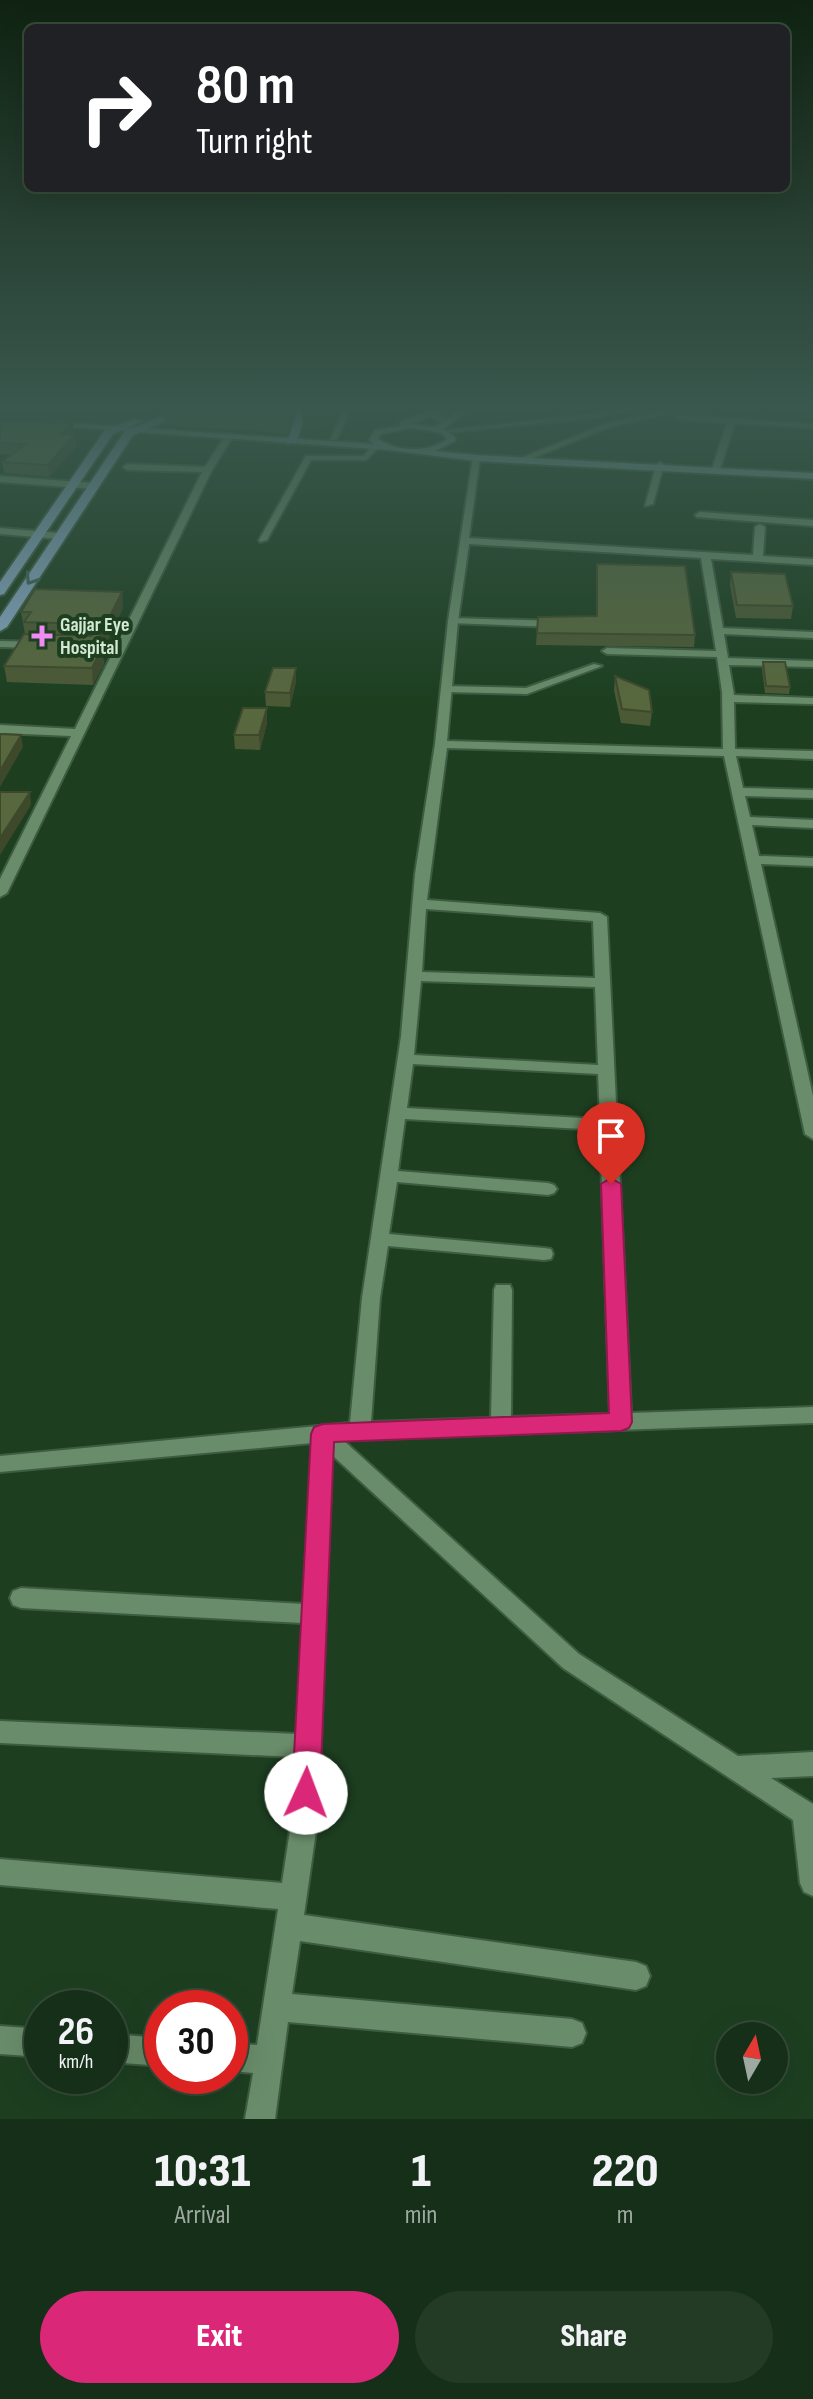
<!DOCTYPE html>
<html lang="en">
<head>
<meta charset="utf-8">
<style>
	:root { --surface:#162f18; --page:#233b25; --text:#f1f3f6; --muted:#9ea9a2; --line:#354a37; --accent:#db2777 }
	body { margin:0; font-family:"Sofia Sans Condensed",sans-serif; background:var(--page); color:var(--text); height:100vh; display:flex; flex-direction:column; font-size:30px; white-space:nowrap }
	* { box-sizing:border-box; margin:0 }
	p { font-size:26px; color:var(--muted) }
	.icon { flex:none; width:44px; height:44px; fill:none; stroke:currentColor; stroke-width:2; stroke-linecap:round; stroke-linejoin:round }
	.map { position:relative; height:2119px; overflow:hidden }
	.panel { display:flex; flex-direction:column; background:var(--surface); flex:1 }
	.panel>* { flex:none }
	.top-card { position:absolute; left:24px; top:24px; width:766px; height:168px; border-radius:12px; box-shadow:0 8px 32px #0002,0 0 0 2px var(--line); background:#202124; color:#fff; overflow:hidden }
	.needle { width:52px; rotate:9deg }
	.controls { position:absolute; left:716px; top:2022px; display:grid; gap:16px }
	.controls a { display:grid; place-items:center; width:72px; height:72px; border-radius:50%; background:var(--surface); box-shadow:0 8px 32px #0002,0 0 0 2px var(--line); font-size:40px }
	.speed { position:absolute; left:24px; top:1990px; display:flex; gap:16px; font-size:40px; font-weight:700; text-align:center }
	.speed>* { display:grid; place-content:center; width:104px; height:104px; border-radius:50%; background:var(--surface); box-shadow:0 8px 32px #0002,0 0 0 2px var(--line); line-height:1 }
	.speed small { font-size:20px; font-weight:400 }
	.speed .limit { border:12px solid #d22; background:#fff; color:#111 }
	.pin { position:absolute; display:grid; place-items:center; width:68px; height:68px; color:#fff; margin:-82px -34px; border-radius:50% 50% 50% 0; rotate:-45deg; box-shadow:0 0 8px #0007 }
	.pin .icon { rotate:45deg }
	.me { position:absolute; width:88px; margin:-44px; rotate:2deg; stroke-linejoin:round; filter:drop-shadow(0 0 6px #0008) }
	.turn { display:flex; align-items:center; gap:28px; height:168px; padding:0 40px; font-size:36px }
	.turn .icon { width:104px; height:104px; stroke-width:2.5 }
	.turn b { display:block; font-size:56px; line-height:68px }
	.eta { display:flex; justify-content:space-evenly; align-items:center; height:136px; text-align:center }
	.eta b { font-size:48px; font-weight:800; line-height:56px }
	.cta { display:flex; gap:16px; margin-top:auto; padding:16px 40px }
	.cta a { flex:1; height:92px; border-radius:48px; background:var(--accent); color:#fff; font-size:32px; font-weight:800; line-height:92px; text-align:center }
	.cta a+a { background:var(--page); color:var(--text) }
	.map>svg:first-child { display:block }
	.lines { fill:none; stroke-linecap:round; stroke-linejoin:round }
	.lane-casing { stroke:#3e5c41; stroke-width:4 }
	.street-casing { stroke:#3e5c41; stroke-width:4 }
	.secondary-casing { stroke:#3e5c41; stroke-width:4 }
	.primary-casing { stroke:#3e5c41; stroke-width:4 }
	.lane { fill:#698d6a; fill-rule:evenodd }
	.street { fill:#698d6a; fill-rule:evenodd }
	.secondary { fill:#779a96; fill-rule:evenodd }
	.primary { fill:#85a6c3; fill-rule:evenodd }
	.wall { fill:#4c5935 }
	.shaded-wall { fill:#3e492b }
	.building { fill:#58683e; stroke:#3e492b; stroke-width:2 }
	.oneway { stroke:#416359 }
	.route { fill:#db2777; stroke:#8e194d; stroke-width:2 }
	.poi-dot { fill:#f18af4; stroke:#1d3f20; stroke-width:3 }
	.labels { text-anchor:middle; stroke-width:8; stroke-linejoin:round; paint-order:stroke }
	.far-poi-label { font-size:20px; font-weight:bold; fill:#d4e8d4; stroke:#1d3f20; text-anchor:start }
</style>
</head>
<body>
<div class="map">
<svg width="813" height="2119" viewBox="0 0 813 2119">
	<rect width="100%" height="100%" fill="#1d3f20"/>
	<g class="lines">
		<defs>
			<g id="lane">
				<polygon points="372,445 379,447 366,460 311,460 267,540 260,542 259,540 306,456 364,456"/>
				<polygon points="453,618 555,621 560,624 555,627 450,623 448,621"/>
				<polygon points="594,664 602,666 527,694 446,692 441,689 446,686 526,688"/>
			</g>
			<g id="street">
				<polygon points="344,407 352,407 337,439 330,441"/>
				<polygon points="420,407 429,407 450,423 443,425"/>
				<polygon points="627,407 642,407 600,417 444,433 440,431 600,413"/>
				<polygon points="680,407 698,407 610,427 528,460 521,458 605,424"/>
				<polygon points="674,415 813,424 813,428 735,423 720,469 716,472 712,469 727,423 677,419"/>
				<polygon points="225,436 232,438 212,470 7,893 0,897 0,879 71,736 0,733 0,725 75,729 202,472 127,470 123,467 127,464 205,467"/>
				<path d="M473,456l7,2 -11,80 284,17 2,-28 5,-3 5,3 -2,29 50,3v6l-102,-6 12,69 90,4v6l-89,-4 4,24 85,3v6l-84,-2 5,30 79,3v6l-79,-2 1,47 78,2v8l-77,-3 7,32 70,2v8l-68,-2 5,21 63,3v8l-61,-3 7,31 54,2v8l-52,-2 52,232v43l-8,-5 -81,-378 -277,-8 -20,152 173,13 7,4 24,496 182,-6v16l-470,17 236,214 159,102 75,-4v24l-42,2 42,26v92l-9,-4 -4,-9 -7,-63 -230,-152 -231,-213 -14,362 -14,98 332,47 10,4 4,10 -4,10 -10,4 -336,-49 -8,53 280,25 10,4 4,10 -4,10 -10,4 -284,-25 -13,97h-30l8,-46 -23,-2v-28l27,2 21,-136 -278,-24v-26l282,24 10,-66 3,-60 -295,-14v-22l297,13 6,-111 -282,-15 -8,-3 -3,-7 3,-7 8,-3 283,16 8,-161 -312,29v-16l350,-33 12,-125 39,-262 14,-162 20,-130 13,-123zM469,544l232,14 15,93 -109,-3 -5,3 5,3 110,3 5,35 1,57 -276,-8 11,-120zM426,909l167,12 2,57 -173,-6zM421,981l174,6 3,78 -184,-10zM413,1064l185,10 2,45 -193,-11zM405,1119l195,11 10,284 -99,3 1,-127 -2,-5h-14l-2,5 -3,128 -120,4 9,-124 8,-52 156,14 7,-1 2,-5 -2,-5 -7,-1 -155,-14 8,-52 151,13 6,-2 3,-4 -3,-4 -6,-2 -150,-12z"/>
				<polygon points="660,462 664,465 653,504 645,506 656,465"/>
				<polygon points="0,476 93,483 97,486 93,489 0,482"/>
				<polygon points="700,512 813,520 813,526 697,517 695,515"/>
				<polygon points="0,528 59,533 64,536 59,539 0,534"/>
				<polygon points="0,641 39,642 44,645 39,648 0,647"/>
				<polygon points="0,2026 42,2029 42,2057 0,2054"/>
				<polygon points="110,2034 162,2038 162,2066 110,2062"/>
			</g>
			<path id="secondary" d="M441,407h11l-41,17 24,3 29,-20h9l-29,22 11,8v4l-20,10 41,4 337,18v6l-337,-18 -88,-11 -334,-24 -4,-2 4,-2 320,22 -5,-4 6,-10 25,-4v-4zM411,428l30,5 6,6c-19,14 -49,13 -69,0l3,-5z"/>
			<g id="primary">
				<polygon points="186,407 199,407 133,435 7,627 0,631 0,617 125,431"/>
				<polygon points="299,407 309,407 296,442 287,444"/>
				<polygon points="134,419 143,421 113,434 4,594 0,595 0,582 105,430"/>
			</g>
		</defs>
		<use href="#lane" class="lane-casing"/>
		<use href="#street" class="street-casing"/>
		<use href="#secondary" class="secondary-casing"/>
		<use href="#primary" class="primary-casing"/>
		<use href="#lane" class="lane"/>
		<use href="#street" class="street"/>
		<use href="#secondary" class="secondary"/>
		<use href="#primary" class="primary"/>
	</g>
	<g class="wall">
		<polygon points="163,407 296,407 287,433 164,425"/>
		<polygon points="0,421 74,435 76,447 49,477 4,473 2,462 11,455 0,454"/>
		<polygon points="597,564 695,635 694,647 536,645 538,617 596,616"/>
		<polygon points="731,572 793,606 791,619 736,618 730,585"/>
		<polygon points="122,592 123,608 102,651 104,664 93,685 7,682 4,666 25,634 21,612"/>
		<polygon points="763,662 790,687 789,694 765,693 762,669"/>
		<polygon points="615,676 652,712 650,726 621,723 614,690"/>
		<polygon points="296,682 290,707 266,706 265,692"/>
		<polygon points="267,708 267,723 260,750 235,749 234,735"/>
	</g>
	<g class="shaded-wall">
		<polygon points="288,407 296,407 287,433 287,412"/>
		<polygon points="321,407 340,407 330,423 316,430 303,432 302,411"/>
		<polygon points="73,423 74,435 62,446 60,434"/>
		<polygon points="74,435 76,447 49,477 48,465"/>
		<polygon points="122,592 123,608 102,651 104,664 93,685 92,668 94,648"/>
		<polygon points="296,668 296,682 290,707 290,693"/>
		<polygon points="267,708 267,723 260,750 259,735"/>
		<polygon points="21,735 23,747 0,787 0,771"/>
		<polygon points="30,792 31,805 0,855 0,838"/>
	</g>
	<g class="building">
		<polygon points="201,407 288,407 287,412"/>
		<polygon points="304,407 321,407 315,410 302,411"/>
		<polygon points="0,421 73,423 60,434 74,435 48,465 2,462 25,444 0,443"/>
		<polygon points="597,564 685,566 695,635 537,633 538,617 597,616"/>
		<polygon points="731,572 785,574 793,606 737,605"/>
		<polygon points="35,589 122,592 94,648 102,648 92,668 4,666 24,634 91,636 99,631 91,624 24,622 31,612 21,612"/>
		<polygon points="763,662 785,662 790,687 766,686"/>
		<polygon points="273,668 296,668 290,693 265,692"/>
		<polygon points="615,676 649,690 652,712 622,709"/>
		<polygon points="243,708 267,708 259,735 234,735"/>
		<polygon points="0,734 21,735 0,771"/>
		<polygon points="0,792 30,792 0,838"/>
	</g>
	<defs><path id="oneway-chevron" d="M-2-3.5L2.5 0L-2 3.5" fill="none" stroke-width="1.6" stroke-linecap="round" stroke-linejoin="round" transform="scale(2)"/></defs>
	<use class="oneway" href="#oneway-chevron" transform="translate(31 579) rotate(123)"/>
	<linearGradient id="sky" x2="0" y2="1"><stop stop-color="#102312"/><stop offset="0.58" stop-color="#3a584e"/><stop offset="1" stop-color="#3a584e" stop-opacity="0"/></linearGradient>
	<rect width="813" height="704" fill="url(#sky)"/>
	<polygon class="route" points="611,1178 621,1184 632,1422 629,1428 621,1431 334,1442 320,1793 316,1803 306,1807 296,1803 292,1793 311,1434 314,1427 323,1424 609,1413 601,1184"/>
	<path class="poi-dot" d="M38 624h8v8h8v8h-8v8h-8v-8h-8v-8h8z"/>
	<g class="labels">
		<g class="far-poi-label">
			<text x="60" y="631">Gajjar Eye<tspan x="60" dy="23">Hospital</tspan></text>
		</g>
	</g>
</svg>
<div class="controls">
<a><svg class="needle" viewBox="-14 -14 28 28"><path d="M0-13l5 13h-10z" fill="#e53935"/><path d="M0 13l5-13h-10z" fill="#9ea9a2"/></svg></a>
</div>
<div class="speed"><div>26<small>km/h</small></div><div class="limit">30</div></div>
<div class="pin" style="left:611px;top:1184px;background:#d93025"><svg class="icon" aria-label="arrive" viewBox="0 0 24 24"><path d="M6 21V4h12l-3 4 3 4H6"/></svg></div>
<svg class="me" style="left:306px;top:1793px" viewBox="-20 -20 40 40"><circle r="19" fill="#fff"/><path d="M0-13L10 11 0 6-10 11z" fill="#db2777"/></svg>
<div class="top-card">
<div class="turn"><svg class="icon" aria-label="right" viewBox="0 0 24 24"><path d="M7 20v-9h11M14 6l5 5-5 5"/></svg><div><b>80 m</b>Turn right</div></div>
</div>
</div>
<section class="panel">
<div class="eta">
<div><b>10:31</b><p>Arrival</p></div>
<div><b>1</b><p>min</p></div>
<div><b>220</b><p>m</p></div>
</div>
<div class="cta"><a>Exit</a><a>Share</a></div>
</section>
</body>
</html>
